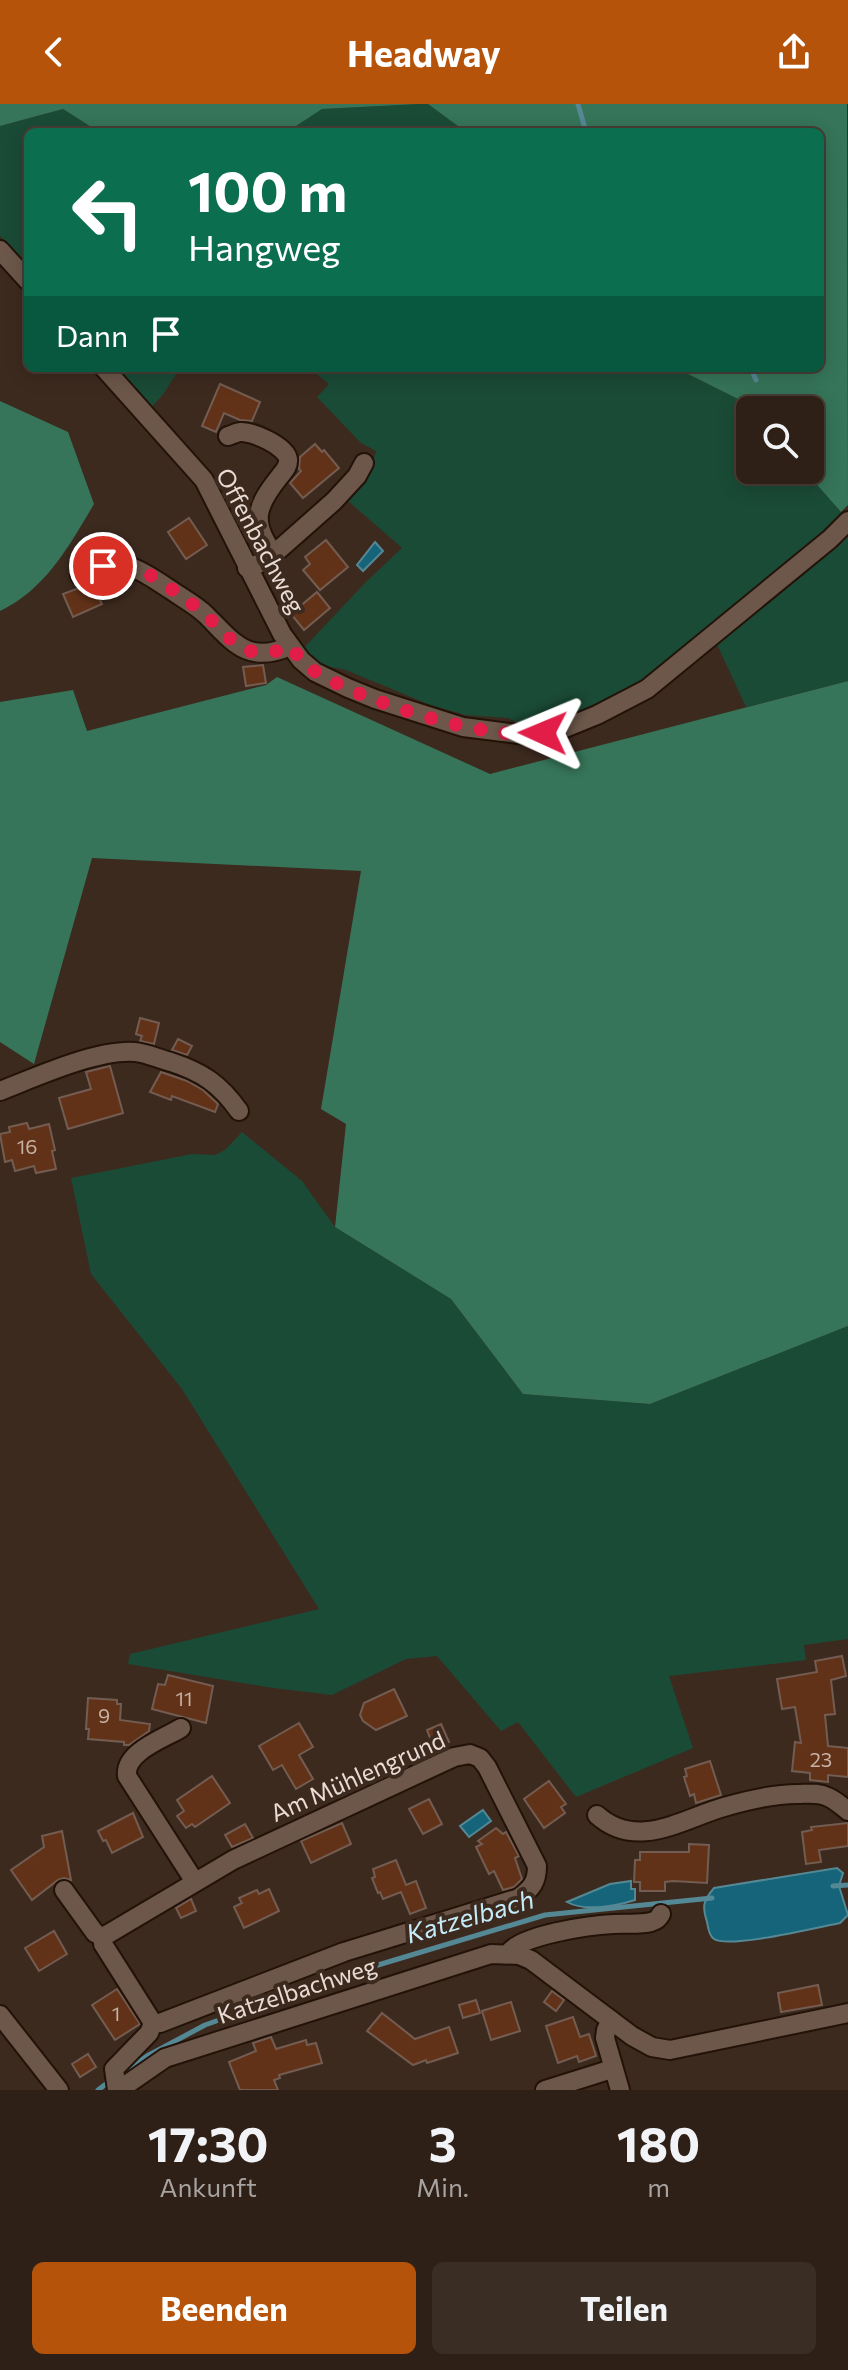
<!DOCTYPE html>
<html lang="de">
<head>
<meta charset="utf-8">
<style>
	:root { --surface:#2e2017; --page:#3a2d24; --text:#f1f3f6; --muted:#a7a3a1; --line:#493e36; --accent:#b45309 }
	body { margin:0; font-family:Commissioner,sans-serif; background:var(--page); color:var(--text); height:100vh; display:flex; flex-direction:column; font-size:30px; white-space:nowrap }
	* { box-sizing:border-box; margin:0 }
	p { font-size:26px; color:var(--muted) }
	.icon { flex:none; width:44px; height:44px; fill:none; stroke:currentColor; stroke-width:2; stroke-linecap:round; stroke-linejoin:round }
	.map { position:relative; height:1986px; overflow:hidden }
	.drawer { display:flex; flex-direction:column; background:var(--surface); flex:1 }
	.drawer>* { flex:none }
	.banner { position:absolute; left:24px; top:24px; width:800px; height:244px; border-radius:12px; box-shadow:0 4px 20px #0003,0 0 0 2px var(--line); background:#0b6e4f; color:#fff; overflow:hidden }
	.buttons { position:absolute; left:736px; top:292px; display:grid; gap:16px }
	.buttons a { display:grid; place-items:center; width:88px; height:88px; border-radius:12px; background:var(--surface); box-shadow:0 4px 20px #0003,0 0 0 2px var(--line); font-size:40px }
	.pin { position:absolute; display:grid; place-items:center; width:68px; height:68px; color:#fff; margin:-34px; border:4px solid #fff; border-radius:50%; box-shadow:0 2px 8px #0007 }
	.me { position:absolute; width:88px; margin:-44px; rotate:271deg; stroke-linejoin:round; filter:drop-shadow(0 0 6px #0008) }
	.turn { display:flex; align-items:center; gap:28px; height:168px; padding:0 32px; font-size:36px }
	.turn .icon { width:104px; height:104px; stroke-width:2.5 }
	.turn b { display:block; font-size:56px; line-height:68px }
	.then { display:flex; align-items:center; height:76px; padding:0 32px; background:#0003; gap:16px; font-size:30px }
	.eta { display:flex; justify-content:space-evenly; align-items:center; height:136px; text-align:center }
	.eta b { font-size:48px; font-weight:700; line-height:56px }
	.action { display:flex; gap:16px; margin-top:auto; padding:16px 32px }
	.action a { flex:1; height:92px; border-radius:12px; background:var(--accent); color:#fff; font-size:32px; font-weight:700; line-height:92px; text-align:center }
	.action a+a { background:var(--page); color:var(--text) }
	header { display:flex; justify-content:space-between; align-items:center; height:104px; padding:0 32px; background:var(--accent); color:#fff; font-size:36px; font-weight:700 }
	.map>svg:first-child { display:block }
	.green { fill:#1a4b36 }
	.forest { fill:#367559 }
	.water { fill:#15647a; stroke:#558895; stroke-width:2 }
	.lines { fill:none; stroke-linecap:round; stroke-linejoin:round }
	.stream { stroke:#558895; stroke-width:5 }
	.building { fill:#623218; stroke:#735c51; stroke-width:2 }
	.minor-casing { stroke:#231208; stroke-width:22 }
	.minor { stroke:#6c574a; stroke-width:18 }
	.route { stroke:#e11d48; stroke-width:14; stroke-dasharray:0 25.2 }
	.labels { text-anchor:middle; stroke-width:8; stroke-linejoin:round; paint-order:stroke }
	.number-label { font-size:20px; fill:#c7b2a6 }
	.street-label { font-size:24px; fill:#e9dcd5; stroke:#3d2a1f }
	.water-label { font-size:26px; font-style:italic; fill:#c5ebf9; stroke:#3d2a1f }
</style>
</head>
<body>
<header><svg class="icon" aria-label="back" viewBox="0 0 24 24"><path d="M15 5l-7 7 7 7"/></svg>Headway<svg class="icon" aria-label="share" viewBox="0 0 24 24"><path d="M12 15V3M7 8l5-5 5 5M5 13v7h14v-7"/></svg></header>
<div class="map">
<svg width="848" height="1986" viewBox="0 0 848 1986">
	<rect width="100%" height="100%" fill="#3d2a1f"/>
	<g class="green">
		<polygon points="419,0 428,0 466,28 287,28 322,5"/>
		<polygon points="63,5 99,28 28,28 28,162 0,132 0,22"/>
		<polygon points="114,264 180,264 164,289 150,305"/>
		<polygon points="309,264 676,264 760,306 750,306 750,366 804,366 841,408 844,417 648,574 571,615 524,622 508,614 465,611 428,600 346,566 326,562 301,547 365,479 402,444 347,396 369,372 376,347 361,339 317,293 329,280"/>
		<polygon points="848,429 848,577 746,603 715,536 809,465"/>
		<polygon points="242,1028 302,1077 335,1123 451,1195 523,1290 650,1300 848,1222 848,1535 804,1541 806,1556 669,1572 693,1644 576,1693 518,1618 501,1627 437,1552 406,1555 332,1591 273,1584 128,1560 130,1550 319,1505 182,1285 91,1170 71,1074 192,1050 215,1051 225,1046"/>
	</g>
	<g class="forest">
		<polygon points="0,0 419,0 322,5 287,28 99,28 63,5 0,22"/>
		<polygon points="428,0 847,0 848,401 841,408 804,366 810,366 810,306 760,306 676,264 820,264 820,28 466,28"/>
		<path d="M0,297l68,31 26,72c-25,42 -48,85 -94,107z"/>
		<polygon points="277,573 490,670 848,577 848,1222 650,1300 523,1290 451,1195 335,1123 346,1020 321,1005 361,767 92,754 34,960 0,938 0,598 73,586 87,627 266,581"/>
	</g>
	<g class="water">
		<polygon points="375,438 383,447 363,467 357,461"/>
		<polygon points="483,1706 491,1717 469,1733 460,1722"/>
		<path d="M837,1764l6,5 -4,13 9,29 -8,8c-21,4 -111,26 -126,16 -5,-3 -6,-11 -7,-17 -5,-16 -4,-21 7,-34z"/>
		<path d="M631,1777v8h4v11c-19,6 -50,12 -68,2l43,-18z"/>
	</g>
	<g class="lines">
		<g class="stream">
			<polyline points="578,0 586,28"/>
			<polyline points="751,264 756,276"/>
			<polyline points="833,1782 848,1781"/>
			<polyline points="124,1967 147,1952 205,1921 348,1870 545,1811 712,1794"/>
			<polyline points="98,1986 106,1980"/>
		</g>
	</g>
	<g class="building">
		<polygon points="220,280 260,298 252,317 240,316 224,309 216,328 202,322"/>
		<polygon points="315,340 322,348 324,346 339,364 303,394 290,379 301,367 299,365 300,353"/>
		<polygon points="189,414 207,441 186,455 168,428"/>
		<polygon points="86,433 106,441 102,450 93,453 80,448"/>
		<polygon points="326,436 348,463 320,486 303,466 310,460 305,453"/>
		<polygon points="92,479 102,500 73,513 63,490"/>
		<polygon points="317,488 330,504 304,526 291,510"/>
		<polygon points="263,561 266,579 246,582 243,563"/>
		<polygon points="140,914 159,919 154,940 140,937 142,932 136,930"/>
		<polygon points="178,935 192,942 187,951 172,946"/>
		<polygon points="110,962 123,1009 68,1025 59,994 91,985 86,968"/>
		<polygon points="161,968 187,977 203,986 218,1000 215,1008 172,992 171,996 150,988"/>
		<polygon points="27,1019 29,1025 49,1020 55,1046 52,1047 56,1065 36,1069 34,1062 15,1067 12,1056 5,1058 0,1030 10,1028 9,1023"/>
		<polygon points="842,1552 846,1572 831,1576 835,1610 825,1611 828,1642 848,1644 848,1673 828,1671 828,1678 810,1676 810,1669 792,1667 795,1638 801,1639 795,1603 782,1605 777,1575 817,1568 815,1557"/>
		<polygon points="168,1571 213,1582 206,1619 152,1605 158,1580 165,1581"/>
		<polygon points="394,1585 407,1612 376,1626 363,1617 360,1611 364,1599"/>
		<polygon points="88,1594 117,1596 117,1600 121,1600 120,1616 150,1620 149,1627 129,1641 124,1641 124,1638 88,1635 89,1625 86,1625"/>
		<polygon points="299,1619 313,1643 299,1651 313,1675 296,1685 282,1661 273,1666 259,1642"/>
		<polygon points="441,1620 449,1638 434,1644 427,1626"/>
		<polygon points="710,1657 721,1691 696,1699 694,1690 690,1692 684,1673 687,1672 685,1665"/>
		<polygon points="212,1672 230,1699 195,1723 192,1720 186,1724 177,1712 184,1707 177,1696"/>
		<polygon points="549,1677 566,1700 561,1703 565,1709 544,1724 524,1695"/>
		<polygon points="429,1695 442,1720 423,1730 409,1705"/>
		<polygon points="133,1709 143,1733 112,1749 106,1736 103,1737 98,1727"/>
		<polygon points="342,1719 351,1740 311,1759 301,1737"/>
		<polygon points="848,1719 848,1742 819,1746 821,1758 806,1760 802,1728 812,1726 811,1723"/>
		<polygon points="245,1720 253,1734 232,1743 225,1731"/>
		<polygon points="496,1724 503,1730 506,1728 519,1752 515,1754 522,1775 514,1783 503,1786 494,1767 489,1770 476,1743 482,1740 478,1737"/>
		<polygon points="62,1727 71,1776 64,1774 58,1776 32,1796 11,1766 44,1743 42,1732"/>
		<polygon points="689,1740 709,1741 707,1779 673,1777 665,1778 665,1787 640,1787 640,1778 634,1778 635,1756 640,1756 640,1748 689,1748"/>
		<polygon points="396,1756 406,1781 416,1777 426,1804 410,1810 401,1788 383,1795 380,1788 378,1789 372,1774 375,1773 373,1765"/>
		<polygon points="269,1785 279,1807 244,1824 234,1803 242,1799 239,1794 257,1786 259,1790"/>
		<polygon points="191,1795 196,1807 181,1814 176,1804"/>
		<polygon points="54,1827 67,1850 39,1867 25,1844"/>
		<polygon points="818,1881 822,1901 781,1908 778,1889"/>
		<polygon points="117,1885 140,1920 115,1936 92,1901"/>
		<polygon points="552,1887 564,1896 556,1907 544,1898"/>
		<polygon points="476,1896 480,1909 463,1914 459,1901"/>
		<polygon points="511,1898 520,1927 491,1936 482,1907"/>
		<polygon points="382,1909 415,1935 449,1923 458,1949 427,1959 426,1956 413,1961 367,1927"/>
		<polygon points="573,1913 580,1933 589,1930 596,1952 579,1958 577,1952 558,1959 546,1922"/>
		<polygon points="271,1933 276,1945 306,1936 307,1941 316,1939 322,1959 279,1971 280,1974 274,1976 278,1986 240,1986 229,1958 256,1947 253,1939"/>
		<polygon points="88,1950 96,1963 80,1973 72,1960"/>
	</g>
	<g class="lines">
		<defs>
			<g id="minor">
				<polyline points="0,146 28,177"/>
				<polyline points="104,264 204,376 282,530 301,556 315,568 348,584 375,595 463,623 526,631 560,626 597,611 647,585 830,435 848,417"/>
				<path d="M228,332c4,-1 9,-4 12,-4 12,-1 46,14 48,27 1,7 -4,12 -8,17 -24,30 -30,46 -6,78"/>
				<polyline points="247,464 263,458 274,450 334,397 357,372 364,359"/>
				<path d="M80,471c40,-20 56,-8 91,15 11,8 25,15 35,25 27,27 42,50 84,31"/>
				<path d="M0,987c36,-14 97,-42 135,-39 12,1 24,7 36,10 31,10 49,22 68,49"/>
				<path d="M181,1624c-18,11 -57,24 -54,48l68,106"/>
				<path d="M470,1650l10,4 7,9 50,99c0,16 -5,22 -18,32l-175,54 -184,71h-7l-50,-79v-7l130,-77 221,-103z"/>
				<path d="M597,1711c40,36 85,4 127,-8 24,-7 48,-13 73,-13 10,0 21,-2 31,3 7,3 14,9 20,14"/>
				<polyline points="64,1786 95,1829 103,1833"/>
				<path d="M509,1849c11,-18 82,-28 104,-29 12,-1 26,1 38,-2 6,-2 7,-3 10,-8"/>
				<polyline points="0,1911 59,1986"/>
				<polyline points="611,1916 606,1926 605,1934 620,1986"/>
				<polyline points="117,1986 114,1965 149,1929 153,1919"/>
				<polyline points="119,1986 165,1954 491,1850 519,1851 531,1856 632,1932 652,1943 670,1946 848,1909"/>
				<polyline points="545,1986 612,1965"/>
			</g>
		</defs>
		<use href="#minor" class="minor-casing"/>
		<use href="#minor" class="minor"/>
	</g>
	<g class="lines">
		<path class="route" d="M103,462c10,-1 21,-2 31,1 14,4 61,38 72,48 27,27 43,50 84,31 8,10 16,20 26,26 50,31 170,69 227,61"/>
	</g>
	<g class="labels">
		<g class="number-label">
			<text x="27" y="1050">16</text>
			<text x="184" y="1602">11</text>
			<text x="104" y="1619">9</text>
			<text x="821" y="1663">23</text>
			<text x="116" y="1917">1</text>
		</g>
		<g class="street-label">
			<text transform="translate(260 437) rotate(62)" y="8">Offenbachweg</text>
			<text transform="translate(358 1673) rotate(-24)" y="8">Am Mühlengrund</text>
			<text transform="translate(297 1887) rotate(-18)" y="8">Katzelbachweg</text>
		</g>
		<g class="water-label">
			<text transform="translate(470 1813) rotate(-16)" y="9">Katzelbach</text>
		</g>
	</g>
</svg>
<div class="buttons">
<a><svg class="icon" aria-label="search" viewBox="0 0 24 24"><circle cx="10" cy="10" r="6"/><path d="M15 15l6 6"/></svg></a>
</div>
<div class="pin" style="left:103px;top:462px;background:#d93025"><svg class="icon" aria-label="arrive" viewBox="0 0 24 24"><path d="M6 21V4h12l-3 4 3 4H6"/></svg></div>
<svg class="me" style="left:543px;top:629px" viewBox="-20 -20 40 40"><path d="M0-17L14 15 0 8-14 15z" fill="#e11d48" stroke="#fff" stroke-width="4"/></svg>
<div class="banner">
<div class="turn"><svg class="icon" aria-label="left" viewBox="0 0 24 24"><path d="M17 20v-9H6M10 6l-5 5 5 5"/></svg><div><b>100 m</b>Hangweg</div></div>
<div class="then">Dann<svg class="icon" aria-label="arrive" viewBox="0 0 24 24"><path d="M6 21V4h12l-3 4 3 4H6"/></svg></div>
</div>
</div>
<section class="drawer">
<div class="eta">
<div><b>17:30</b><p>Ankunft</p></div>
<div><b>3</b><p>Min.</p></div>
<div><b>180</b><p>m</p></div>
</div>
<div class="action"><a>Beenden</a><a>Teilen</a></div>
</section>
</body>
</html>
